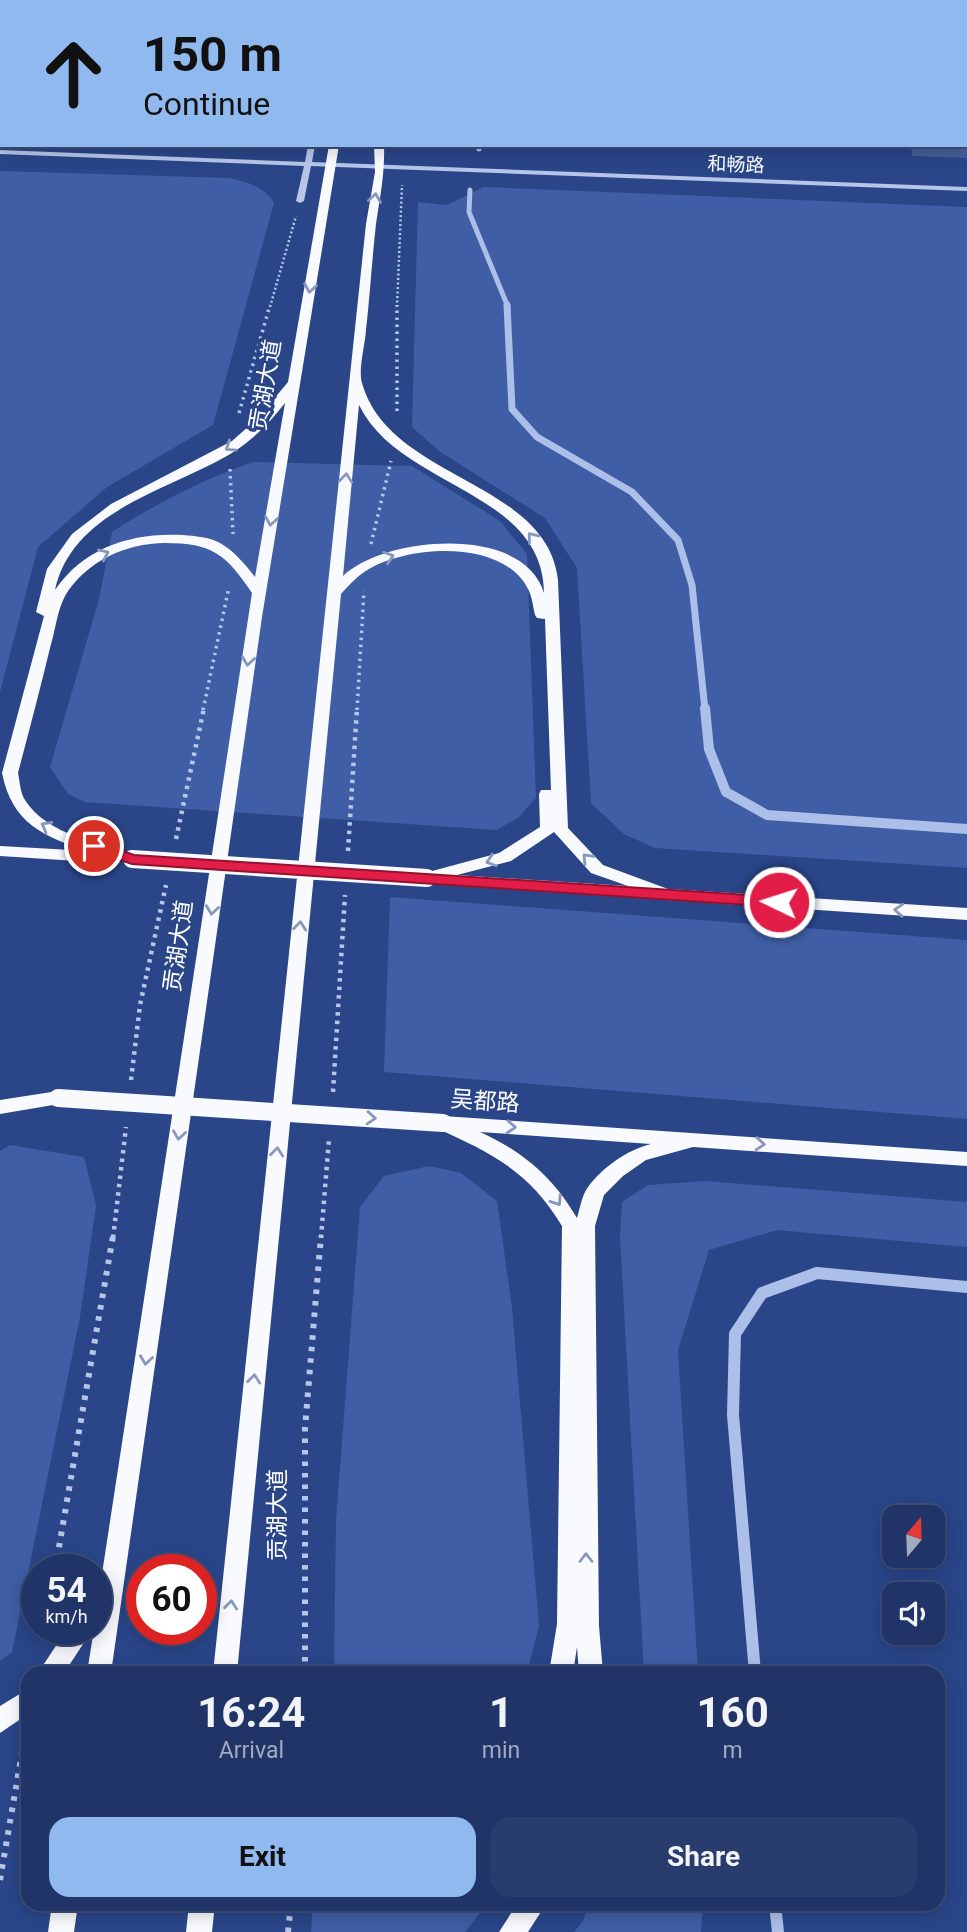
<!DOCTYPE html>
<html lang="en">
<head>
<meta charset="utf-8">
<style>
	:root { --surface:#203467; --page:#283c6d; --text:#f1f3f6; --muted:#a2aac0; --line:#3d4f7b; --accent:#90b9f0 }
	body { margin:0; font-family:Roboto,"Noto Sans SC",sans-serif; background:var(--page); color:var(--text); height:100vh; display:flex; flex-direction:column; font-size:26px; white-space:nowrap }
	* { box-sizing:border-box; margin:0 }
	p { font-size:23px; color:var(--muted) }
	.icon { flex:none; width:38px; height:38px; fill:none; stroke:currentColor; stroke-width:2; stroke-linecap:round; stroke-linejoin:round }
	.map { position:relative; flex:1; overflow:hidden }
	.sheet { position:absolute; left:21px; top:1666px; width:924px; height:245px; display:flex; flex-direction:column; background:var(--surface); border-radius:21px; box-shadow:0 4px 18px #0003,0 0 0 2px var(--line) }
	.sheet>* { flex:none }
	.banner { position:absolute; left:0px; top:0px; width:968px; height:147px; box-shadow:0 4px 18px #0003,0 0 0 2px var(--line); background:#90b9f0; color:#111; overflow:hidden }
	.needle { width:46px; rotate:19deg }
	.fabs { position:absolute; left:882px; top:1505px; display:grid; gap:14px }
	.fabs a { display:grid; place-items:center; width:63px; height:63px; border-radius:14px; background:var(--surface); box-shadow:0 4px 18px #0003,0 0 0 2px var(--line); font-size:35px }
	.speed { position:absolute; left:21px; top:1554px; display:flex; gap:14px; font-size:35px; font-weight:700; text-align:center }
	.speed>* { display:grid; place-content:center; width:91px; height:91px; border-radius:50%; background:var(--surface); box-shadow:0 4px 18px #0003,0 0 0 2px var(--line); line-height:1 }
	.speed small { font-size:18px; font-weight:400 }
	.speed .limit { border:10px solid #d22; background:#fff; color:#111 }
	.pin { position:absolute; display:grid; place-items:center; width:60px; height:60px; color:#fff; margin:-30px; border:4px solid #fff; border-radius:50%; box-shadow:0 2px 7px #0007 }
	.me { position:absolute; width:77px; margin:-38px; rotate:274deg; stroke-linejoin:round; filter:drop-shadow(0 0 5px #0008) }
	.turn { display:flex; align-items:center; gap:24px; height:147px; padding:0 28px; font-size:32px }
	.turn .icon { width:91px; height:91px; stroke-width:2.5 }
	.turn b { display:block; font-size:49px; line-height:60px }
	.eta { display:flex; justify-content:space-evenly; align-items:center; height:119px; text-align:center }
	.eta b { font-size:42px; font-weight:700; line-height:49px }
	.action { display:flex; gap:14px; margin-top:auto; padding:14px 28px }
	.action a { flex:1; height:80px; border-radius:21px; background:var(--accent); color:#111; font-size:28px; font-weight:700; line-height:80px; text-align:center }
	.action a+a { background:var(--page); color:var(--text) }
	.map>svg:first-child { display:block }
	.green { fill:#3f5ea5 }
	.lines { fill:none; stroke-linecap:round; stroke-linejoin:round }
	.stream-far3 { stroke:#acbfe8; stroke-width:5 }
	.stream-far2 { stroke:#acbfe8; stroke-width:7 }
	.stream-far1 { stroke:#acbfe8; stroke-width:10 }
	.stream { stroke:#acbfe8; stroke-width:12 }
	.path-far3 { stroke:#b7c6e8; stroke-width:2.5; stroke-dasharray:2 2.5; stroke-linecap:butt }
	.path-far2 { stroke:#b7c6e8; stroke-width:3.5; stroke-dasharray:2.5 4.5; stroke-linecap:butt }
	.path-far1 { stroke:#b7c6e8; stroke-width:4.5; stroke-dasharray:3.5 5; stroke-linecap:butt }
	.path { stroke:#b7c6e8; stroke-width:6; stroke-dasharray:4.5 7; stroke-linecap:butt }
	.minor { fill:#b7c6e8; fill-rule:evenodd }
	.major { fill:#f9fafe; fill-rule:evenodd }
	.major-bridge { stroke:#f9fafe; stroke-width:18 }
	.wall { fill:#475f97 }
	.shaded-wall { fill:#3a4e7b }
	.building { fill:#536fb0; stroke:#3a4e7b; stroke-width:2 }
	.oneway { stroke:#8797be }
	.route { fill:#e11d48; stroke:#92132f; stroke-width:2 }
	.labels { text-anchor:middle; stroke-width:7; stroke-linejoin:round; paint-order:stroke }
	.far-street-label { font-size:19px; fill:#fff; stroke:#2a4689 }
	.street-label { font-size:23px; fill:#fff; stroke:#2a4689 }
</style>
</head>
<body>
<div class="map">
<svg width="967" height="1932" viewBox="0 0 967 1932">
	<rect width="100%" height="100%" fill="#2a4689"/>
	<g class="green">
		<polygon points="0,0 322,0 2,2 2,114"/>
		<path d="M0,171l229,7c17,4 36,8 45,25l-61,222 -106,62 -69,60 -38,145z"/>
		<polygon points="484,187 967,207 967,868 655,848 624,834 591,803 577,568 545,518 439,451 412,427 418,202 447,205"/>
		<path d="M253,462l159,4 88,55 27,33 9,244 -18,20 -22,12 -411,-28 -17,-8 -18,-27 49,-168 13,-67c45,-29 90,-52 141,-70z"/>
		<polygon points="390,897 967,940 967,1119 384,1072"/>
		<polygon points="10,1145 84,1157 96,1205 80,1317 12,1652 0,1661 0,1151"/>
		<polygon points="429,1166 461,1173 497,1201 512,1308 539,1626 527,1673 334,1673 336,1520 360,1207 384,1176"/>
		<polygon points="705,1181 967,1202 967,1247 777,1230 709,1250 678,1350 698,1673 644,1673 620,1237 622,1202 648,1185"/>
		<polygon points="313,1904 487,1904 465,1932 311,1932"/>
		<polygon points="589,1904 703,1904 701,1932 574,1932 583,1921"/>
	</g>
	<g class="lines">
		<g class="stream-far3">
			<polyline points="479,145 479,149"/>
			<polyline points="470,190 469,212 508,307"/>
		</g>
		<polyline class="stream-far2" points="507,305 512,409 537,437 632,492 678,540 692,585 705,710"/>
		<polyline class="stream-far1" points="705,708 709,749 726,792 767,815 967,829"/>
		<g class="stream">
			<polyline points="755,1673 733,1415 735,1334 762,1293 817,1273 967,1287"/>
			<polyline points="775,1904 778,1932"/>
		</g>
		<g class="path-far3">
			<polyline points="127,2 133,0"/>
			<polyline points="156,2 159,0"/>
			<polyline points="270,307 296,216"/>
			<polyline points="397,307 402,185"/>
		</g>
		<g class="path-far2">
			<polyline points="397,411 397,305"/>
			<polyline points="239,413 270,305"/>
			<polyline points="230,469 233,534"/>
			<polyline points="371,544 391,461"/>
			<polyline points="203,710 229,587"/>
			<polyline points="357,710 364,591"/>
		</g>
		<g class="path-far1">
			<polyline points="176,839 204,708"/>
			<polyline points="348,851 357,708"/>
			<polyline points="131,1080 140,1005 166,885"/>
			<polyline points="333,1092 345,895"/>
			<polyline points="113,1238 126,1127"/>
			<polyline points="321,1238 329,1139"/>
		</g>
		<g class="path">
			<polyline points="55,1570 113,1236"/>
			<polyline points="305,1673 305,1428 321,1236"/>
			<polyline points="0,1880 25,1735"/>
			<polyline points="288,1932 291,1904"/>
		</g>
		<g class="minor">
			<rect x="196" y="0" width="6" height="2"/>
			<polygon points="332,0 338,0 331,2"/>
			<rect x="0" y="76" width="2" height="4"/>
			<rect x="0" y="110" width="2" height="7"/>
			<polygon points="308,145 315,145 312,162 967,187 967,191 311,166 304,201 300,203 296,201 304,166 0,154 0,150 305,162"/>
		</g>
		<g class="major">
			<rect x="352" y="0" width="8" height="2"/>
			<rect x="389" y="0" width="8" height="2"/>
			<path d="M329,145h10l-77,472 -151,1056h-24l7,-44h2v-16l156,-1020c-26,-39 -40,-50 -87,-50 -39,0 -80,19 -100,53 -8,15 -10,36 -15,52 -10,42 -21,83 -32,125 2,9 2,19 7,27 22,35 76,44 113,55l2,4 -2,4 -6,1 -17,-5 -7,4 -108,-7v-10l89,5c-46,-14 -77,-28 -87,-78l42,-157 -8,-4 11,-43 25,-35 39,-30 121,-63 26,-23 30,-36zM285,403l-30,174c-10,-13 -21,-26 -35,-34 -11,-6 -25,-7 -37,-8 -50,-3 -99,12 -128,55 18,-82 118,-100 180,-139 20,-13 36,-30 50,-48z"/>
			<path d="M374,145h10c1,28 -4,52 -8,79 -4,35 -6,71 -10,106 -1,16 -8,39 -4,53 27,97 185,97 196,197l10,248 35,37 65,24 299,19v12l-522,-35 -8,-4 -16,1 -2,-4 2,-4 78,-21 41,-26 -1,-33 2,-4h10l-6,-171 -8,-1 -2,-3c-2,-8 -3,-19 -7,-26 -25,-50 -118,-44 -159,-20 -11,6 -20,16 -28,25l-104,1079h-24l153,-1449 9,-52zM359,405c40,83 184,85 185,188 -20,-69 -159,-57 -201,-17zM554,832l37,41 37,13 -171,-11 54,-14z"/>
			<polygon points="58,1091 65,1093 67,1098 65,1103 0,1114 0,1100"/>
			<path d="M443,1116l524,36v14l-274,-19 -47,13 -23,16 -19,19 -9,31 4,400 4,47h-24l-2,-26 -4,26h-24l8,-49 5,-398c-32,-54 -70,-73 -126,-98l-2,-5 2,-5zM480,1132l171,12c-24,6 -48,23 -63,43 -6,8 -8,21 -11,31 -24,-41 -53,-66 -97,-86z"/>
			<polygon points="67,1629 93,1629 64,1673 38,1673"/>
			<polygon points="28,1689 28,1714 0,1733 0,1706"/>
			<polygon points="52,1904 78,1904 74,1932 48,1932"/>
			<polygon points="189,1904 215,1904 212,1932 186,1932"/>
			<polygon points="517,1904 546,1904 528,1932 499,1932"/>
		</g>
		<g class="major-bridge">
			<polyline points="132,859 427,878"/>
			<polyline points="58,1098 443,1123"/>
		</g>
	</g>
	<g class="wall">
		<polygon points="0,0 129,0 123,2 5,2"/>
		<polygon points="966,90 967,90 967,158 912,156 911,145 966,145"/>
	</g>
	<polygon class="shaded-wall" points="85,0 129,0 123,2 85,2"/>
	<rect class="building" x="966" y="90" width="1" height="50"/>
	<defs><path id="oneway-chevron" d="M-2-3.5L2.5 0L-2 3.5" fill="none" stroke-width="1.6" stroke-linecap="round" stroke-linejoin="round" transform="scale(1.75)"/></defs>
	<g class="oneway">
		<use href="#oneway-chevron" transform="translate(375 198) rotate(-81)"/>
		<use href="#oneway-chevron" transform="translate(310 288) rotate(100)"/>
		<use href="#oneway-chevron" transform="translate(230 447) rotate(146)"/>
		<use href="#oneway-chevron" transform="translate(346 478) rotate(-84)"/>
		<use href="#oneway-chevron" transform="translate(271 521) rotate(99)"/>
		<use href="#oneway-chevron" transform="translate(532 537) rotate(-129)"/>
		<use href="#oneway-chevron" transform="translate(104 554) rotate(-24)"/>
		<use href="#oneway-chevron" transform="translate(389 557) rotate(-18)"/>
		<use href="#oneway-chevron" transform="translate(248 661) rotate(98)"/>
		<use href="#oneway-chevron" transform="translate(46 826) rotate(-151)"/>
		<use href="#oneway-chevron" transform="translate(587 858) rotate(-133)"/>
		<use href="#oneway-chevron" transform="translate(491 861) rotate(162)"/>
		<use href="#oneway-chevron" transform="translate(212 910) rotate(98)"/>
		<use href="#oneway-chevron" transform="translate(899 910) rotate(-176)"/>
		<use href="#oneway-chevron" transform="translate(300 926) rotate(-84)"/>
		<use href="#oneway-chevron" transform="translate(371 1118) rotate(4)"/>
		<use href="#oneway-chevron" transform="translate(511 1127) rotate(4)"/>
		<use href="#oneway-chevron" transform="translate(179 1135) rotate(98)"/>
		<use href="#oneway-chevron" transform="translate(760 1144) rotate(4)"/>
		<use href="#oneway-chevron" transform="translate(277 1152) rotate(-84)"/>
		<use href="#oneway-chevron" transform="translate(557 1201) rotate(57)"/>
		<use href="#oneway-chevron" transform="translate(146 1360) rotate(98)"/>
		<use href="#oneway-chevron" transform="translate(254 1379) rotate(-84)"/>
		<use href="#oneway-chevron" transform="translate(586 1558) rotate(-90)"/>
		<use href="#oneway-chevron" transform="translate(231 1605) rotate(-84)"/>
	</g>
	<polygon class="route" points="94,841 134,855 779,897 786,902 779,907 132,864 88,849 86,846"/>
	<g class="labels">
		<g class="far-street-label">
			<text transform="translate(736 164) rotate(2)" y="7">和畅路</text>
		</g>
		<g class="street-label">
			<text transform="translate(265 385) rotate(-80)" y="8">贡湖大道</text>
			<text transform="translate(178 946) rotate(-82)" y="8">贡湖大道</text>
			<text transform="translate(485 1101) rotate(4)" y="8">吴都路</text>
			<text transform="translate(277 1515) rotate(-90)" y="8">贡湖大道</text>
		</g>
	</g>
</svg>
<div class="fabs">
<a><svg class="needle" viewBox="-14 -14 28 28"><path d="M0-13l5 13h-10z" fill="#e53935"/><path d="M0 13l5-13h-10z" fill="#a2aac0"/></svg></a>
<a><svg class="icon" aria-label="sound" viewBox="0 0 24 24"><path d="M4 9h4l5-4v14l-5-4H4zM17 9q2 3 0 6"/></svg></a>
</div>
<div class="speed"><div>54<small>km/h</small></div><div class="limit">60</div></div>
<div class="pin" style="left:94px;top:846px;background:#d93025"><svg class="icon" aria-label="arrive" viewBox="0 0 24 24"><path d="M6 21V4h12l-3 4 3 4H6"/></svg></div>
<svg class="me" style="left:779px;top:902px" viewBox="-20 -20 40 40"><circle r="17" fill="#e11d48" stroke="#fff" stroke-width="3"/><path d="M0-11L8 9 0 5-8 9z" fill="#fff"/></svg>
<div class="banner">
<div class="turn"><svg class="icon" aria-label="ahead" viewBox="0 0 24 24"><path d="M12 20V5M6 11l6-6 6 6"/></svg><div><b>150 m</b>Continue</div></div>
</div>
<section class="sheet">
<div class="eta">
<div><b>16:24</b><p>Arrival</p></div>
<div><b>1</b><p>min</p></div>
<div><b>160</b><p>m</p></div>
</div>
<div class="action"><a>Exit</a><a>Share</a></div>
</section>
</div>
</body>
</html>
